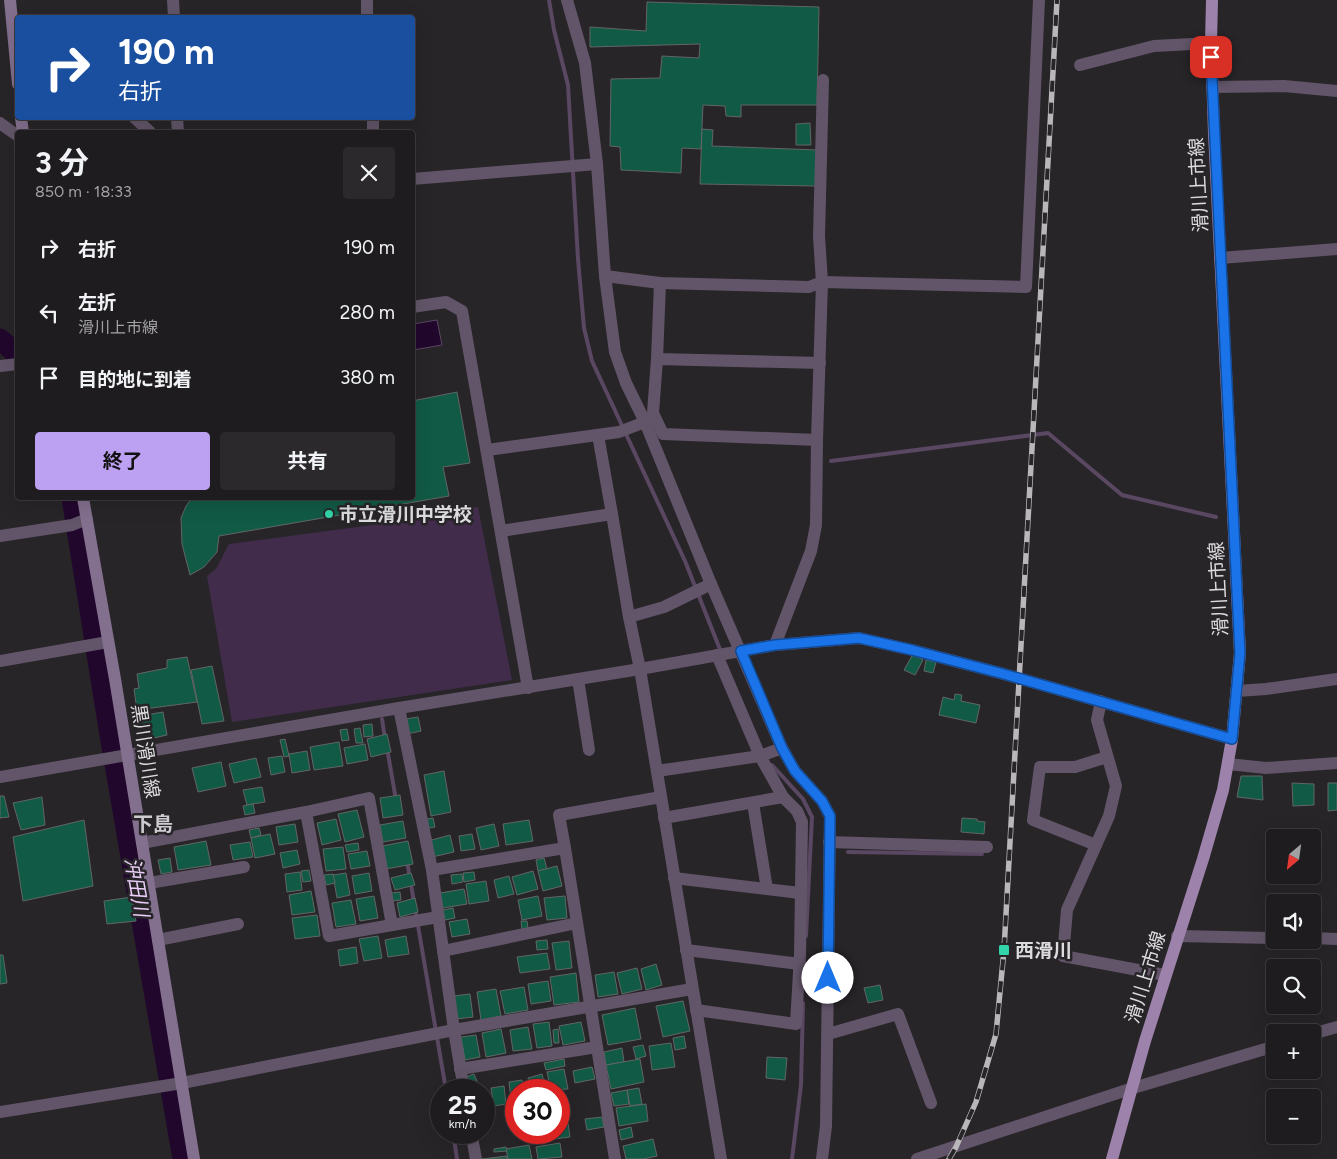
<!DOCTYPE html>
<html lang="ja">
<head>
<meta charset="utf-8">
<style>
	:root { --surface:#1e1c1f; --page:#2b292c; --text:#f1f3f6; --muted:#a1a1a4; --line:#3c3a3d; --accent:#bca0f2 }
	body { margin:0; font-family:Figtree,"Noto Sans JP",sans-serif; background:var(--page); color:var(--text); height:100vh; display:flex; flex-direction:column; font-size:19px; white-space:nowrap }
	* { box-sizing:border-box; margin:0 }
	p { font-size:16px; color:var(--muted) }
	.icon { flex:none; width:28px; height:28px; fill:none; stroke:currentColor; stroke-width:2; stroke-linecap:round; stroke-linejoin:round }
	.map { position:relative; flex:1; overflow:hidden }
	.panel { position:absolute; left:15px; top:130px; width:400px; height:370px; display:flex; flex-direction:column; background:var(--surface); border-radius:5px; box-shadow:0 5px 20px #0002,0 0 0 1px var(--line) }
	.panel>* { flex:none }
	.top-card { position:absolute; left:15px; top:15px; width:400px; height:105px; border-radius:5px; box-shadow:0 5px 20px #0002,0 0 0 1px var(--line); background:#1a4fa0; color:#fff; overflow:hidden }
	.needle { width:32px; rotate:209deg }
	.controls { position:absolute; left:1266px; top:829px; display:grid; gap:10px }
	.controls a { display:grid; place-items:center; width:55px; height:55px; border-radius:5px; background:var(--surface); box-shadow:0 5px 20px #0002,0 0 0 1px var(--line); font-size:25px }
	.speed { position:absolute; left:430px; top:1079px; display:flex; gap:10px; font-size:25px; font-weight:700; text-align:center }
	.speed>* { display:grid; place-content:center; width:65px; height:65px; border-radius:50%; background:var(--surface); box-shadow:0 5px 20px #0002,0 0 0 1px var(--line); line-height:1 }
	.speed small { font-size:12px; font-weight:400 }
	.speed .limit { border:8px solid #d22; background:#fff; color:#111 }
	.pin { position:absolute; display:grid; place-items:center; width:42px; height:42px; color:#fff; margin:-21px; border-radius:10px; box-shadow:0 2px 8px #0006 }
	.me { position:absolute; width:55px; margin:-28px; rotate:0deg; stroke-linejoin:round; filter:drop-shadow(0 0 4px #0008) }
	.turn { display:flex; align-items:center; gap:18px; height:105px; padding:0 20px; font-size:22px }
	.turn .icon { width:65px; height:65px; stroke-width:2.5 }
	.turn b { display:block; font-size:35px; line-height:42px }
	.round { display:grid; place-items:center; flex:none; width:52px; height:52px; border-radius:5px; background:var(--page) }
	.overview { display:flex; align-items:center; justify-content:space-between; height:85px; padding:0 20px }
	h1 { font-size:30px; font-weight:700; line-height:38px }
	.button { display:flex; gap:10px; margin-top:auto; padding:10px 20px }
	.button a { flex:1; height:58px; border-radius:5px; background:var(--accent); color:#111; font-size:20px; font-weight:700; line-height:58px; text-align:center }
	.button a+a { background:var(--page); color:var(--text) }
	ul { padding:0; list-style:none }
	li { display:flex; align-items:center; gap:15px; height:65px; padding:0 20px }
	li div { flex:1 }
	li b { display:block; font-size:19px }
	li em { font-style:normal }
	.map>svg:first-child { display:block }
	.green { fill:#412c4b }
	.water { fill:#22072d; stroke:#5a4762 }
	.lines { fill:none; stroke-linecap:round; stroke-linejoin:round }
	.stream { stroke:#5a4762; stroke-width:4 }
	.river { stroke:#22072d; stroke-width:21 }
	.building { fill:#115a46; stroke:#616664 }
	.minor { stroke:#625569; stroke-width:12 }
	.tertiary { stroke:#625569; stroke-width:12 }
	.secondary { stroke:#836f8e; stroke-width:12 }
	.primary { stroke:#9d83ab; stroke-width:12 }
	.rail-casing { stroke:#b9b7ba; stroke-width:5.5 }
	.rail { stroke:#282529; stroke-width:4; stroke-dasharray:11; stroke-linecap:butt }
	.route-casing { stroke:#114b97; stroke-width:12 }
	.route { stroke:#1a73e8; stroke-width:9 }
	.poi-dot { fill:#32d4a9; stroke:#282529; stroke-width:2 }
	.labels { text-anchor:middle; stroke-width:5; stroke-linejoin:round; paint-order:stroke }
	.street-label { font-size:19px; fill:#dcdbdd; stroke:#282529 }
	.poi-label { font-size:19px; font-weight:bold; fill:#dcdbdd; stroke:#282529; text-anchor:start }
	.neighbourhood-label { font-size:20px; font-weight:bold; fill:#cfccd1; stroke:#282529 }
	.water-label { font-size:20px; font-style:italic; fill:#e8cdf7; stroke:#282529 }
</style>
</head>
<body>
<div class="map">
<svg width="1337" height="1159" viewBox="0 0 1337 1159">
	<rect width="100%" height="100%" fill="#282529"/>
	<polygon class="green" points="478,507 512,680 232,722 207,576 216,569 229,544 380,524"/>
	<polygon class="water" points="437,320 442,345 413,350 413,324"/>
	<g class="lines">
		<g class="stream">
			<polyline points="549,0 554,30 568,85 578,259 584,328 592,361 685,561 721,652"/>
			<polyline points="831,461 1048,433 1122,495 1216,517"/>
			<polyline points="382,719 385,739"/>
			<polyline points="387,748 396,800"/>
			<polyline points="772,765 803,799 812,817 806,936"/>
			<polyline points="848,852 982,854"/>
			<polyline points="407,861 446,1090"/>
			<polyline points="453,1132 457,1159"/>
			<polyline points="792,1159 801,1085 803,1003"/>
		</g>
		<g class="river">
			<polyline points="0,339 14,352"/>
			<polyline points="72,498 110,735 183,1159"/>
		</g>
	</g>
	<g class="building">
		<polygon points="647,2 819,7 817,105 741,105 741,117 726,116 725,106 703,105 701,149 682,148 681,173 621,170 620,147 610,146 611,79 660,78 662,56 699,58 700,44 590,47 590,27 646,31"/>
		<polygon points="810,123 811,145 796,145 796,124"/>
		<polygon points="702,129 713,130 712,146 817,150 817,186 700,184"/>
		<polygon points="457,392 470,463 443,467 449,496 219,536 217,552 204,567 190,575 182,544 181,518 186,506 192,498 412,498 412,401"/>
		<polygon points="913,654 923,660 915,675 904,670"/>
		<polygon points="187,657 197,702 137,710 134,689 139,688 137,674 167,668 167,660"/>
		<polygon points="926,660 936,662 933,673 924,671"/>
		<polygon points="212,666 224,721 202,724 191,670"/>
		<polygon points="955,694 962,695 961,701 980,705 976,723 939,715 943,697 954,700"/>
		<polygon points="163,712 167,735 149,739 146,724 137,726 135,717"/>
		<polygon points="418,717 421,731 407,734 405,719"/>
		<polygon points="372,724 373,736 364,737 363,725"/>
		<polygon points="360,728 363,743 356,743 354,729"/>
		<polygon points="347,729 349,740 342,741 340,730"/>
		<polygon points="387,734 391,752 371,757 367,739"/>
		<polygon points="285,739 289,756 284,757 280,740"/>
		<polygon points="339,742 343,766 314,770 310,747"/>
		<polygon points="365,744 368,760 347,764 344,748"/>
		<polygon points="307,751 310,770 292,773 289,754"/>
		<polygon points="282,756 285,772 271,775 268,758"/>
		<polygon points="256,758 261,777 234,783 229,764"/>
		<polygon points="221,762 226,786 198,792 192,768"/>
		<polygon points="444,771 451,812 431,816 424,775"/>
		<polygon points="1241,776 1262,776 1263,800 1237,797"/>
		<polygon points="1292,783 1314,784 1314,805 1293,806"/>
		<polygon points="1328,783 1337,783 1337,810 1328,811"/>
		<polygon points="262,787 265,802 247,805 243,790"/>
		<polygon points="400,795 403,815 383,818 380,798"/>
		<polygon points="0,796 4,796 9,817 0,818"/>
		<polygon points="42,797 45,825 21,830 13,803"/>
		<polygon points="253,804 255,813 245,815 243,806"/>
		<polygon points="357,810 364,837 345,842 338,814"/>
		<polygon points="433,818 435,827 424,829 422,820"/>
		<polygon points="962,818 977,819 977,821 985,822 984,834 961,832"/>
		<polygon points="336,819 341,840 322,845 317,823"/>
		<polygon points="84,820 93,886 23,901 13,837"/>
		<polygon points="529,820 533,841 506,845 503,824"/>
		<polygon points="403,821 406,838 383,842 380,825"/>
		<polygon points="295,824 298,842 279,845 276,827"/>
		<polygon points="494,824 499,846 481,850 476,828"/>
		<polygon points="259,828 261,835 251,838 249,830"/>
		<polygon points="270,834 275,854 255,858 251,838"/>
		<polygon points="472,834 475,849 461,851 459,836"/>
		<polygon points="450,835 454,852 432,857 428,841"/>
		<polygon points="206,841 211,865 178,870 174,847"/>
		<polygon points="408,841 413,864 386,869 382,846"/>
		<polygon points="250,842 253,857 233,860 230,845"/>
		<polygon points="358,843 359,850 347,852 345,845"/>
		<polygon points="343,847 346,869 326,871 323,849"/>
		<polygon points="297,850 300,864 283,868 280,853"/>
		<polygon points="367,851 370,866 351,869 348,854"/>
		<polygon points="170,858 172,872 161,874 158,860"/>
		<polygon points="544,858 547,869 538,871 536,860"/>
		<polygon points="557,866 562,886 543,891 538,871"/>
		<polygon points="309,870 311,881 303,882 301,871"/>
		<polygon points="533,871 538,889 517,895 512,877"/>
		<polygon points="300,872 302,890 287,892 285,874"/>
		<polygon points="474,872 475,880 464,882 463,873"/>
		<polygon points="346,873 350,895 337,898 333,875"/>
		<polygon points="369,873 372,891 355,894 352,876"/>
		<polygon points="411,873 415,885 395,890 391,878"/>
		<polygon points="333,874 335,883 326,885 324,875"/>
		<polygon points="462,874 463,882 452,884 451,875"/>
		<polygon points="509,876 514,894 498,898 494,880"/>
		<polygon points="486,881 489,901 469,904 466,884"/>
		<polygon points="464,889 467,904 443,908 440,893"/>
		<polygon points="311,891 315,912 292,915 289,895"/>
		<polygon points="400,892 401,900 393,901 391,893"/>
		<polygon points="374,896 378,918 360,921 356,899"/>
		<polygon points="538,896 542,916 522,920 518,900"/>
		<polygon points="565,896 567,918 547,920 544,898"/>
		<polygon points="132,897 136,921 107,924 104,901"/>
		<polygon points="415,898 418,912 400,917 397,903"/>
		<polygon points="351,900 356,924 336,927 332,903"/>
		<polygon points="453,908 455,918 445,920 443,910"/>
		<polygon points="317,915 320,936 295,939 292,918"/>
		<polygon points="467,919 470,934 452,937 449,922"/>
		<polygon points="521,921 527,921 528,929 522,930"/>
		<polygon points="378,936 382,958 364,961 359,939"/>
		<polygon points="406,936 409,954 388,957 385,940"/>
		<polygon points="547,940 548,949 537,950 536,941"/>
		<polygon points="569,941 572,968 556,970 552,943"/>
		<polygon points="356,947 358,963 340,966 338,950"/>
		<polygon points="547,953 550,969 520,973 517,957"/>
		<polygon points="0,955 3,955 7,983 0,984"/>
		<polygon points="656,964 662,985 646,990 641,969"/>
		<polygon points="637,968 642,989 622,994 617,973"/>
		<polygon points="614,972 618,994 598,997 595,975"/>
		<polygon points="576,973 579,1002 554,1005 550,977"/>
		<polygon points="548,981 551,1001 531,1004 528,984"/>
		<polygon points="880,985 883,1000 868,1003 864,988"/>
		<polygon points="524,987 528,1010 505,1014 500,991"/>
		<polygon points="496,989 501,1016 481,1020 477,992"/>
		<polygon points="470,994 473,1017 456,1019 453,996"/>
		<polygon points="683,1001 690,1031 663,1037 656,1006"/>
		<polygon points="635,1008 641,1039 608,1045 602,1015"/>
		<polygon points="549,1022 552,1046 537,1048 533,1024"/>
		<polygon points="581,1022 585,1041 563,1045 559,1026"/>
		<polygon points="528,1027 532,1049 513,1051 510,1030"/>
		<polygon points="501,1029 506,1053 486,1057 482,1033"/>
		<polygon points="558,1029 559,1043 554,1043 553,1030"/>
		<polygon points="476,1035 480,1057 465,1060 461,1037"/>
		<polygon points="684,1036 686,1048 675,1050 673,1038"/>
		<polygon points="671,1043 675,1067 652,1070 649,1046"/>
		<polygon points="643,1045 646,1056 636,1059 633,1047"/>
		<polygon points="622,1048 624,1062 606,1065 604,1052"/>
		<polygon points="767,1057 787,1058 785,1080 766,1078"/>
		<polygon points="564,1059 565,1066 546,1070 544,1063"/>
		<polygon points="640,1059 644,1082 611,1089 606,1065"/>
		<polygon points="592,1067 595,1079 575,1083 573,1071"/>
		<polygon points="564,1069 568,1089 551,1090 547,1072"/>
		<polygon points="474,1074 478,1084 470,1087 466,1077"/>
		<polygon points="542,1074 546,1090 531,1090 528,1078"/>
		<polygon points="522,1080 524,1090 516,1090 516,1099 511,1099 509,1082"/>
		<polygon points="504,1086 506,1104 494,1106 491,1088"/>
		<polygon points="484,1088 488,1110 484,1111 484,1090 471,1090"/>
		<polygon points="639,1088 642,1104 630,1106 627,1090"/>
		<polygon points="627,1090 629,1104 614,1106 611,1093"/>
		<polygon points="646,1104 648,1121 619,1126 616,1108"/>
		<polygon points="566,1109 570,1137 554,1139 553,1132 559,1132 559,1110"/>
		<polygon points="602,1117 604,1127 587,1130 585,1119"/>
		<polygon points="631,1127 633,1137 621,1140 619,1130"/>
		<polygon points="653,1139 657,1156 643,1159 626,1159 623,1146"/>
		<polygon points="560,1143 562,1157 538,1159 536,1147"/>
		<polygon points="529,1145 532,1159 508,1159 506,1149"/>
		<polygon points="506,1147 507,1151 494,1152 494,1149"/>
		<polygon points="507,1156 507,1159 482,1159"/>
	</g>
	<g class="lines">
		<g class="minor">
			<polyline points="173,0 174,18"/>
			<polyline points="367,0 367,18"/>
			<polyline points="567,0 585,63 597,164 605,276 615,352 626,383 645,422 711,584 782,748 795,771 822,801 830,816 826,1126 822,1159"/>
			<polyline points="1080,65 1154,46 1211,43"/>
			<polyline points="1212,87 1284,86 1337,91"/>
			<polyline points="135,118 150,132"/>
			<polyline points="177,118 178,132"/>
			<polyline points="373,118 373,132"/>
			<polyline points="0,123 18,136"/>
			<polyline points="412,179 597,164"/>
			<polyline points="1220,258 1337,249"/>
			<polyline points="605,276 660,283 809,287 822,282 1026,287 1039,0"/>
			<polyline points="412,307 446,302 462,311 528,688"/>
			<polyline points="657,359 660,283"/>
			<polyline points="817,440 663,434 653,413 657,359 820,363"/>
			<polyline points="487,450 619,432 645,422"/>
			<polyline points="612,514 629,617 664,607 711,584"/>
			<polyline points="501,531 612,514 598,435"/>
			<polyline points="0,536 72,525 87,519"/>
			<polyline points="629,617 640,669 721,1159"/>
			<polyline points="775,645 811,551 816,525 817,440 822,282 819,236 823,80"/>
			<polyline points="717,655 760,756 783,797"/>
			<polyline points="0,661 108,642"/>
			<polyline points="578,679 589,750"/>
			<polyline points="1237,691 1266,689 1337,679"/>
			<polyline points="1101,701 1097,720 1116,786 1109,816 1067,910 1063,956 1165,975"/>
			<polyline points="399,708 432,870 454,1030 464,1090"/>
			<polyline points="1228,764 1266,768 1337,763"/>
			<polyline points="657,771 760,756 782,748"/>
			<polyline points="753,803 767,889"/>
			<polyline points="306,812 369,798 392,925"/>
			<polyline points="664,818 783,797 797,811 802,822 800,955 796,1024 696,1010"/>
			<polyline points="829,842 987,847"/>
			<polyline points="142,843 306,812 329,936 438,917"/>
			<polyline points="1096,845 1033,820 1040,767 1075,767 1107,757"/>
			<polyline points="565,848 559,815 661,797"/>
			<polyline points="432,870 565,848 615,1159"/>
			<polyline points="674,878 800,893"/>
			<polyline points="149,883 244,867"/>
			<polyline points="1177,936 1275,938"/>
			<polyline points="1312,938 1337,939"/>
			<polyline points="158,940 238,924"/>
			<polyline points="686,950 800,964"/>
			<polyline points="443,951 577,923"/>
			<polyline points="828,1034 898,1014 931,1103"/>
			<polyline points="460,1069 597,1047"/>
			<polyline points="0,1112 182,1083 454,1030 692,989"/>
			<polyline points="471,1132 476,1159"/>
		</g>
		<g class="tertiary">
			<polyline points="0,366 18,364"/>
			<polyline points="0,777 399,708 640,669 775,645 859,638 912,650 1000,673 1232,739"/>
			<polyline points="1312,1034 1337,1027"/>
			<polyline points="917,1159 1133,1088 1275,1046"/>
		</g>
		<g class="secondary">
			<polyline points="10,0 18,84"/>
			<polyline points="21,118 23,132"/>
			<polyline points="83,498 115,679 194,1159"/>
		</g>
		<polyline class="primary" points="1112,1159 1145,1041 1203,859 1223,790 1232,739 1240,653 1214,133 1211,43 1212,0"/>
		<defs>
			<polyline id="rail" points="949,1159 956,1147 976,1102 996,1034 1004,950 1057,0"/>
		</defs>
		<use href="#rail" class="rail-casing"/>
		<use href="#rail" class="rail"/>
	</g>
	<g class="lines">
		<defs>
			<polyline id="route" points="828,978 830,816 822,801 795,771 782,748 741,651 775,645 859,638 912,650 1000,673 1232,739 1240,653 1211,57"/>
		</defs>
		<use href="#route" class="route-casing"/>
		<use href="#route" class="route"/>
	</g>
	<g class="poi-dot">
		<circle cx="329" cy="514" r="5"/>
		<rect x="998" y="944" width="12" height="12" rx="2.5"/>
	</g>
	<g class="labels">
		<g class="street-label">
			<text transform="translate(1198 185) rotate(-93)" y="7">滑川上市線</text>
			<text transform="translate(1218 589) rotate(-93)" y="7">滑川上市線</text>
			<text transform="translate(146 751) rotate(81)" y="7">黒川滑川線</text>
			<text transform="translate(1145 977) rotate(-73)" y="7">滑川上市線</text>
		</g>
		<g class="poi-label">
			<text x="339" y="521">市立滑川中学校</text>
			<text x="1015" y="957">西滑川</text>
		</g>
		<g class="neighbourhood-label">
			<text x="153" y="831">下島</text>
		</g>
		<g class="water-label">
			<text transform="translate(137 887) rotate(80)" y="7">沖田川</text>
		</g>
	</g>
</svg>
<div class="controls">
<a><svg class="needle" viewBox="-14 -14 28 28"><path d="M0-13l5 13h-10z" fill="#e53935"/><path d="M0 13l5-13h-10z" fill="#a1a1a4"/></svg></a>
<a><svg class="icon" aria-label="sound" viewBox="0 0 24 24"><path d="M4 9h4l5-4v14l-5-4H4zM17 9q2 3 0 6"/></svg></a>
<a><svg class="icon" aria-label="search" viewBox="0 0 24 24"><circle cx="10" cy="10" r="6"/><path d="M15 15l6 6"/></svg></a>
<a>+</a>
<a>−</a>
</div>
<div class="speed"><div>25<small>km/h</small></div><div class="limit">30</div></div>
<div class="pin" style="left:1211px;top:57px;background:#d93025"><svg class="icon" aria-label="arrive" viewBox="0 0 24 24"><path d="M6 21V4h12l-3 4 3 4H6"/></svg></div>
<svg class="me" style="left:828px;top:978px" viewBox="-20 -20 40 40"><circle r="19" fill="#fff"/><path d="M0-13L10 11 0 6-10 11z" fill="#1a73e8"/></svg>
<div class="top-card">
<div class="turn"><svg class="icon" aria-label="right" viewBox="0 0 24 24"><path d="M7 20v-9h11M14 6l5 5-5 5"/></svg><div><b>190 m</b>右折</div></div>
</div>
<section class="panel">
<div class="overview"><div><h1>3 分</h1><p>850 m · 18:33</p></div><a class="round"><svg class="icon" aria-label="close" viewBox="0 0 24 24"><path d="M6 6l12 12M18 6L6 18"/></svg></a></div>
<ul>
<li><svg class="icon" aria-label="right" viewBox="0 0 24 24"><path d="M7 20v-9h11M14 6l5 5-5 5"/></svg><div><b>右折</b></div><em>190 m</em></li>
<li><svg class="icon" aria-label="left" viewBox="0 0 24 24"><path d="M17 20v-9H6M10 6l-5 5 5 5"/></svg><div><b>左折</b><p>滑川上市線</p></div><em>280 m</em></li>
<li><svg class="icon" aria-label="arrive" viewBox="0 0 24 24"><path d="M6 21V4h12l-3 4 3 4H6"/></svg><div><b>目的地に到着</b></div><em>380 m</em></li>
</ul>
<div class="button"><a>終了</a><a>共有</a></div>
</section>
</div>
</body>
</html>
